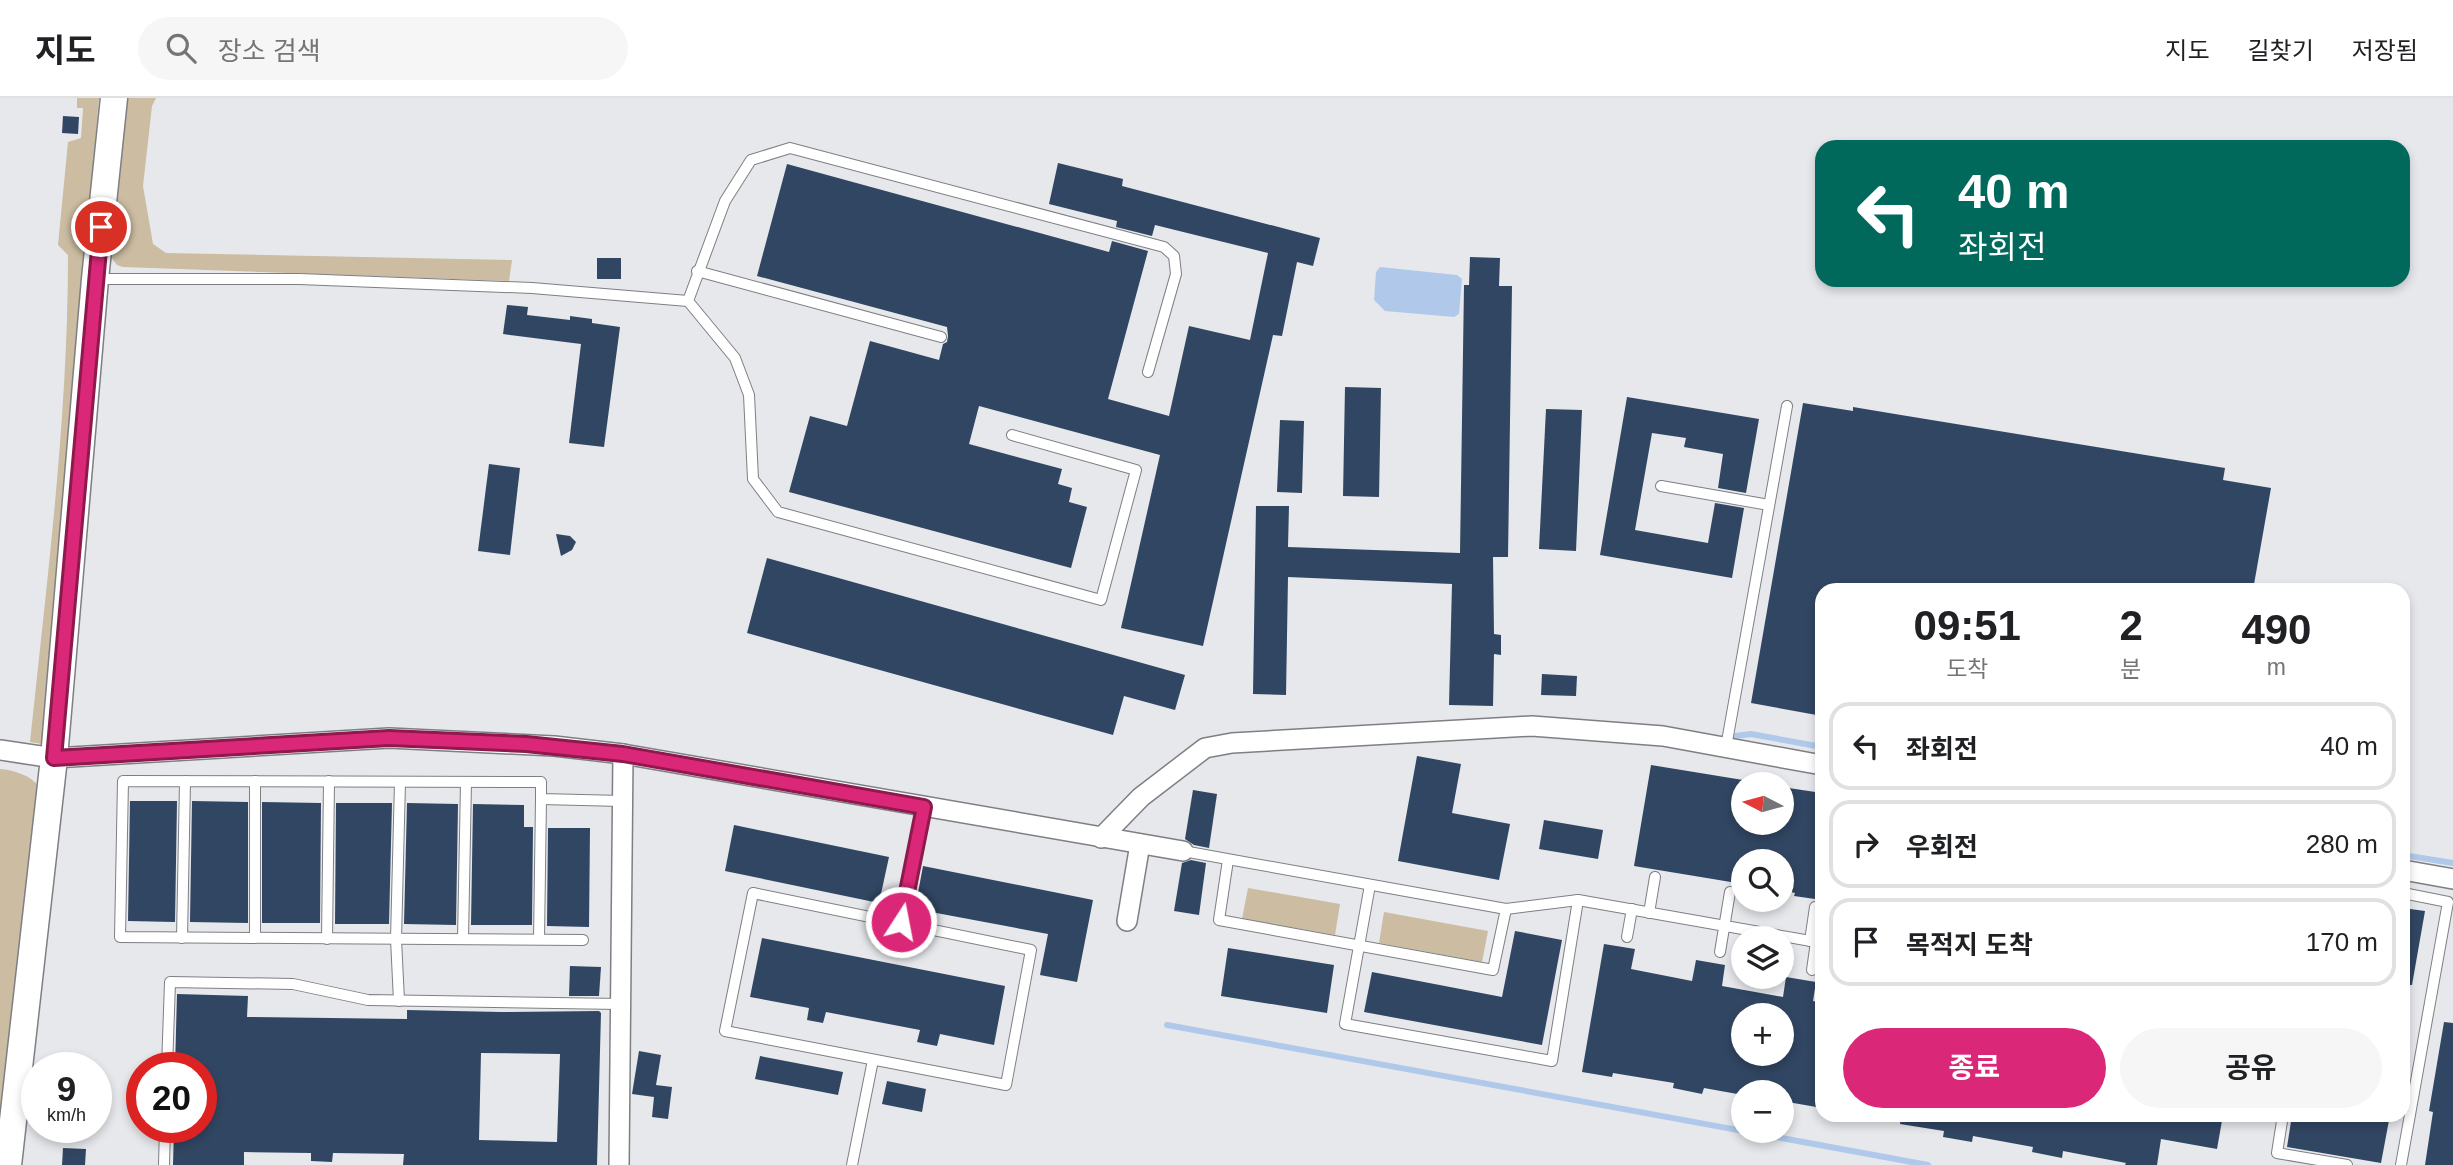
<!DOCTYPE html>
<html lang="ko">
<head>
<meta charset="utf-8">
<style>
	:root { --surface:#fff; --page:#f6f6f6; --text:#202124; --muted:#757577; --line:#e0e0e0; --accent:#db2777 }
	body { margin:0; font-family:Helvetica,"Noto Sans KR",sans-serif; background:var(--page); color:var(--text); height:100vh; display:flex; flex-direction:column; font-size:26px; white-space:nowrap }
	* { box-sizing:border-box; margin:0 }
	p { font-size:23px; color:var(--muted) }
	.icon { flex:none; width:38px; height:38px; fill:none; stroke:currentColor; stroke-width:2; stroke-linecap:round; stroke-linejoin:round }
	.map { position:relative; flex:1; overflow:hidden }
	.details { position:absolute; left:1815px; top:485px; width:595px; height:539px; display:flex; flex-direction:column; background:var(--surface); border-radius:21px; box-shadow:0 4px 10px #0003 }
	.details>* { flex:none }
	.hud { position:absolute; left:1815px; top:42px; width:595px; height:147px; border-radius:21px; box-shadow:0 4px 10px #0003; background:#00695c; color:#fff; overflow:hidden }
	.needle { width:46px; rotate:276deg }
	.fabs { position:absolute; left:1731px; top:674px; display:grid; gap:14px }
	.fabs a { display:grid; place-items:center; width:63px; height:63px; border-radius:50%; background:var(--surface); box-shadow:0 4px 10px #0003; font-size:35px }
	.speed { position:absolute; left:21px; top:954px; display:flex; gap:14px; font-size:35px; font-weight:700; text-align:center }
	.speed>* { display:grid; place-content:center; width:91px; height:91px; border-radius:50%; background:var(--surface); box-shadow:0 4px 10px #0003; line-height:1 }
	.speed small { font-size:18px; font-weight:400 }
	.speed .limit { border:10px solid #d22; background:#fff; color:#111 }
	.pin { position:absolute; display:grid; place-items:center; width:60px; height:60px; color:#fff; margin:-30px; border:4px solid #fff; border-radius:50%; box-shadow:0 2px 7px #0007 }
	.me { position:absolute; width:77px; margin:-38px; rotate:11deg; stroke-linejoin:round; filter:drop-shadow(0 0 5px #0008) }
	.turn { display:flex; align-items:center; gap:24px; height:147px; padding:0 28px; font-size:32px }
	.turn .icon { width:91px; height:91px; stroke-width:2.5 }
	.turn b { display:block; font-size:49px; line-height:60px }
	.eta { display:flex; justify-content:space-evenly; align-items:center; height:119px; text-align:center }
	.eta b { font-size:42px; font-weight:700; line-height:49px }
	.primary-button { display:flex; gap:14px; margin-top:auto; padding:14px 28px }
	.primary-button a { flex:1; height:80px; border-radius:42px; background:var(--accent); color:#fff; font-size:28px; font-weight:700; line-height:80px; text-align:center }
	.primary-button a+a { background:var(--page); color:var(--text) }
	ul { padding:0; list-style:none }
	li { display:flex; align-items:center; gap:21px; height:88px; margin:0 14px 10px; padding:0 14px; border:4px solid var(--line); border-radius:21px }
	li div { flex:1 }
	li b { display:block; font-size:26px }
	li em { font-style:normal }
	header { display:flex; align-items:center; gap:42px; box-sizing:border-box; height:98px; padding:0 35px; background:var(--surface); border-bottom:2px solid var(--line) }
	header strong { font-size:33px }
	nav { display:flex; gap:38px; margin-inline-start:auto; font-size:24px }
	.search { width:490px; height:63px; background:var(--page); display:flex; align-items:center; gap:18px; box-sizing:border-box; padding:0 24px; border-radius:38px; color:var(--muted); font-size:26px }
	.map>svg:first-child { display:block }
	.green { fill:#cbbca2 }
	.water { fill:#b0c9eb }
	.lines { fill:none; stroke-linecap:round; stroke-linejoin:round }
	.stream { stroke:#b0c9eb; stroke-width:6 }
	.building { fill:#314662; fill-rule:evenodd }
	.service-casing { stroke:#7d7f83; stroke-width:12 }
	.minor-casing { stroke:#7d7f83; stroke-width:22 }
	.secondary-casing { stroke:#7d7f83; stroke-width:29 }
	.service { stroke:#fff; stroke-width:10 }
	.minor { stroke:#fff; stroke-width:19 }
	.secondary { stroke:#fff; stroke-width:26 }
	.route-casing { stroke:#8e194d; stroke-width:18 }
	.route { stroke:#db2777; stroke-width:12 }
</style>
</head>
<body>
<header>
<strong>지도</strong>
<div class="search"><svg class="icon" aria-label="search" viewBox="0 0 24 24"><circle cx="10" cy="10" r="6"/><path d="M15 15l6 6"/></svg>장소 검색</div>
<nav><a>지도</a><a>길찾기</a><a>저장됨</a></nav>
</header>
<div class="map">
<svg width="2453" height="1067" viewBox="0 0 2453 1067">
	<rect width="100%" height="100%" fill="#e6e8ec"/>
	<g class="green">
		<path d="M77,0h22l-57,646 -12,-2c17,-162 38,-324 38,-487l-10,-10 10,-103 13,-4 2,-30h-6z"/>
		<polygon points="127,0 156,0 152,8 143,88 153,146 166,155 512,162 509,183 123,169 117,167 111,159"/>
		<path d="M0,671c13,1 31,6 39,18l-39,339z"/>
		<polygon points="1248,790 1340,806 1335,837 1242,821"/>
		<polygon points="1384,814 1488,833 1482,864 1379,845"/>
	</g>
	<polygon class="water" points="1380,169 1457,177 1462,181 1459,216 1454,219 1385,213 1374,202 1376,174"/>
	<g class="lines">
		<g class="stream">
			<polyline points="1735,638 1751,636 1822,649"/>
			<polyline points="2403,757 2453,765"/>
			<polyline points="1167,927 1928,1067"/>
		</g>
	</g>
	<g class="building">
		<polygon points="63,18 79,19 78,36 62,35"/>
		<polygon points="1058,65 1123,81 1122,88 1320,140 1313,168 1297,164 1282,238 1273,237 1203,548 1121,530 1160,357 979,308 969,346 1062,371 1058,386 1072,390 1069,404 1087,409 1071,470 789,394 810,318 847,328 870,243 939,262 943,246 947,244 948,238 947,229 757,178 787,66 1109,154 1112,143 1148,153 1108,301 1169,318 1189,228 1250,242 1268,155 1155,127 1152,138 1116,129 1117,123 1049,106"/>
		<polygon points="1470,159 1500,160 1499,188 1512,188 1508,459 1493,459 1494,536 1501,537 1501,557 1494,556 1493,608 1449,607 1452,486 1288,479 1286,597 1253,596 1256,408 1289,408 1288,449 1460,455 1464,187 1469,187"/>
		<rect x="597" y="160" width="24" height="21"/>
		<polygon points="507,207 528,209 527,217 570,222 570,218 592,221 592,225 620,229 604,349 569,345 581,246 503,236"/>
		<polygon points="1345,289 1381,290 1379,399 1343,398"/>
		<polygon points="1627,299 1759,321 1746,395 1718,390 1723,356 1684,349 1686,340 1652,335 1635,432 1708,445 1715,405 1744,410 1732,480 1600,457"/>
		<polygon points="1803,305 1853,313 1853,309 1901,317 2225,370 2223,382 2271,390 2253,492 1822,492 1822,618 1751,605"/>
		<polygon points="1546,311 1582,312 1576,453 1539,451"/>
		<polygon points="1280,322 1304,323 1302,395 1277,394"/>
		<polygon points="489,366 520,370 510,457 478,453"/>
		<polygon points="556,436 570,438 576,444 572,452 561,458"/>
		<polygon points="767,460 1185,577 1175,612 1124,598 1113,637 747,535"/>
		<polygon points="1542,576 1577,578 1576,598 1541,597"/>
		<polygon points="1417,658 1461,666 1452,715 1510,726 1499,782 1398,763"/>
		<polygon points="1651,667 1743,682 1743,724 1782,724 1782,689 1822,695 1822,802 1794,798 1795,795 1782,792 1782,763 1743,763 1743,786 1634,768"/>
		<polygon points="1193,692 1217,696 1209,750 1194,747 1185,741"/>
		<polygon points="130,703 177,703 175,824 128,823"/>
		<polygon points="192,703 248,704 248,825 190,824"/>
		<polygon points="262,704 321,705 320,825 262,825"/>
		<polygon points="336,705 392,705 389,826 335,826"/>
		<polygon points="407,705 458,706 456,827 404,826"/>
		<polygon points="473,706 524,707 524,729 533,729 532,827 471,827"/>
		<polygon points="1544,722 1603,732 1598,761 1539,751"/>
		<polygon points="734,727 889,759 879,805 725,773"/>
		<polygon points="548,730 590,730 589,829 547,828"/>
		<polygon points="1191,762 1206,765 1199,817 1174,813 1182,765"/>
		<polygon points="923,768 1093,802 1077,884 1040,877 1048,836 915,811"/>
		<polygon points="2403,810 2425,813 2412,887 2403,887"/>
		<polygon points="1515,833 1562,842 1542,947 1364,914 1372,874 1502,899"/>
		<polygon points="762,840 1005,888 994,947 940,936 937,948 917,944 920,932 826,914 823,925 807,922 809,910 750,899"/>
		<path d="M1604,846l31,5 -4,20 61,12 4,-21 29,5 -3,21 61,11 3,-20 30,5 -3,19 9,2v105l-40,-7v-9h-39v3l-39,-7 -2,6 -29,-6 1,-5 -61,-10 -1,4 -30,-5zM1743,917h39v39h-39z"/>
		<polygon points="1228,850 1334,867 1327,915 1221,898"/>
		<polygon points="570,868 601,869 599,898 569,898"/>
		<path d="M177,896l71,2 -1,21 160,2v-9l94,2 98,-1 2,2 -4,152h-194l1,-11 -71,-1 -1,9 -21,-1v-8l-67,-1v13h-71l1,-38h27v-59h-26zM481,955l79,1 -3,88 -78,-2z"/>
		<polygon points="2444,924 2453,925 2453,1067 2425,1067 2433,1014 2429,1013"/>
		<polygon points="639,953 661,957 656,987 672,989 668,1021 652,1019 654,999 632,996"/>
		<polygon points="760,958 843,974 838,997 755,981"/>
		<polygon points="887,983 926,991 922,1014 882,1006"/>
		<polygon points="1901,1017 2223,1017 2217,1051 2161,1041 2157,1067 2125,1067 2126,1065 2063,1053 2062,1060 2032,1054 2033,1049 1973,1038 1972,1044 1943,1039 1944,1033 1900,1026"/>
		<polygon points="2292,1017 2390,1017 2381,1065 2287,1049"/>
		<polygon points="63,1050 86,1051 85,1067 62,1067"/>
	</g>
	<g class="lines">
		<defs>
			<g id="service">
				<polyline points="697,173 941,239"/>
				<polyline points="96,181 299,181 532,190 688,203"/>
				<polyline points="1012,337 1136,372 1101,502 778,414 753,381 749,297 735,260 688,203 725,103 751,62 790,50 1164,149 1174,158 1176,176 1148,274"/>
				<polyline points="1661,388 1769,407"/>
				<polyline points="1726,649 1787,308"/>
				<polyline points="1183,753 1506,811 1578,802 1822,845"/>
				<polyline points="1228,762 1219,822 1493,872 1506,811"/>
				<polyline points="1370,787 1345,926 1552,963 1578,802"/>
				<polygon points="753,795 1031,852 1006,987 725,933"/>
				<polyline points="1649,815 1655,779"/>
				<polyline points="901,824 924,709"/>
				<polyline points="1627,839 1632,811"/>
				<polyline points="182,840 185,683"/>
				<polyline points="255,840 255,683"/>
				<polyline points="327,841 329,683"/>
				<polyline points="463,841 466,684"/>
				<polyline points="539,841 541,701"/>
				<polyline points="583,842 120,839 123,683 541,684 541,701 622,703"/>
				<polyline points="1810,843 1815,809"/>
				<polyline points="1720,854 1730,794"/>
				<polyline points="1812,872 1816,844"/>
				<polyline points="399,903 396,841 400,684"/>
				<polyline points="167,970 170,884 293,886 368,902 620,906"/>
				<polyline points="2283,1017 2277,1055 2347,1067"/>
				<polyline points="164,1067 165,1029"/>
				<polyline points="852,1067 873,962"/>
				<polyline points="2401,1067 2448,804 2403,795"/>
			</g>
			<g id="minor">
				<polyline points="0,652 54,660 389,640 554,648 623,656 1183,753"/>
				<polyline points="1101,740 1141,699 1205,650 1232,645 1532,628 1663,638 1822,667"/>
				<polyline points="2403,772 2453,781"/>
				<polyline points="1127,823 1140,746"/>
				<polyline points="619,1067 623,656"/>
			</g>
			<polyline id="secondary" points="8,1067 54,660 95,181 114,0"/>
		</defs>
		<use href="#service" class="service-casing"/>
		<use href="#minor" class="minor-casing"/>
		<use href="#secondary" class="secondary-casing"/>
		<use href="#service" class="service"/>
		<use href="#minor" class="minor"/>
		<use href="#secondary" class="secondary"/>
	</g>
	<g class="lines">
		<defs>
			<polyline id="route" points="101,129 54,660 389,640 526,646 623,656 924,709 901,824"/>
		</defs>
		<use href="#route" class="route-casing"/>
		<use href="#route" class="route"/>
	</g>
</svg>
<div class="fabs">
<a><svg class="needle" viewBox="-14 -14 28 28"><path d="M0-13l5 13h-10z" fill="#e53935"/><path d="M0 13l5-13h-10z" fill="#757577"/></svg></a>
<a><svg class="icon" aria-label="search" viewBox="0 0 24 24"><circle cx="10" cy="10" r="6"/><path d="M15 15l6 6"/></svg></a>
<a><svg class="icon" aria-label="layers" viewBox="0 0 24 24"><path d="M12 4l9 5-9 5-9-5zM3 14l9 5 9-5"/></svg></a>
<a>+</a>
<a>−</a>
</div>
<div class="speed"><div>9<small>km/h</small></div><div class="limit">20</div></div>
<div class="pin" style="left:101px;top:129px;background:#d93025"><svg class="icon" aria-label="arrive" viewBox="0 0 24 24"><path d="M6 21V4h12l-3 4 3 4H6"/></svg></div>
<svg class="me" style="left:901px;top:824px" viewBox="-20 -20 40 40"><circle r="17" fill="#db2777" stroke="#fff" stroke-width="3"/><path d="M0-11L8 9 0 5-8 9z" fill="#fff"/></svg>
<div class="hud">
<div class="turn"><svg class="icon" aria-label="left" viewBox="0 0 24 24"><path d="M17 20v-9H6M10 6l-5 5 5 5"/></svg><div><b>40 m</b>좌회전</div></div>
</div>
<section class="details">
<div class="eta">
<div><b>09:51</b><p>도착</p></div>
<div><b>2</b><p>분</p></div>
<div><b>490</b><p>m</p></div>
</div>
<ul>
<li><svg class="icon" aria-label="left" viewBox="0 0 24 24"><path d="M17 20v-9H6M10 6l-5 5 5 5"/></svg><div><b>좌회전</b></div><em>40 m</em></li>
<li><svg class="icon" aria-label="right" viewBox="0 0 24 24"><path d="M7 20v-9h11M14 6l5 5-5 5"/></svg><div><b>우회전</b></div><em>280 m</em></li>
<li><svg class="icon" aria-label="arrive" viewBox="0 0 24 24"><path d="M6 21V4h12l-3 4 3 4H6"/></svg><div><b>목적지 도착</b></div><em>170 m</em></li>
</ul>
<div class="primary-button"><a>종료</a><a>공유</a></div>
</section>
</div>
</body>
</html>
